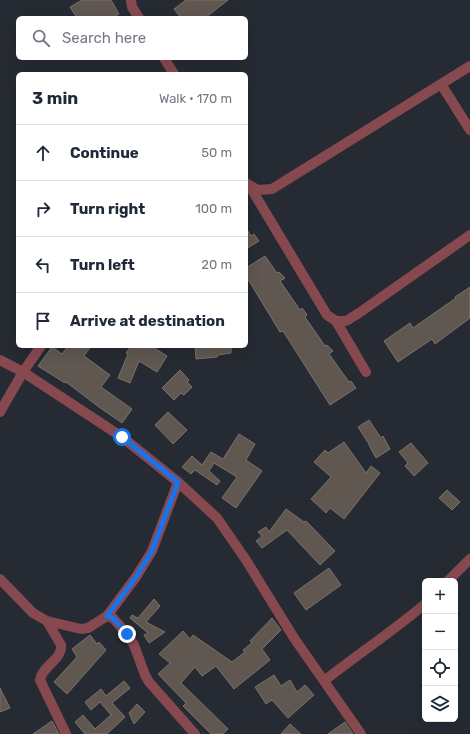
<!DOCTYPE html>
<meta charset="utf-8">
<style>
:root{--surface:#fff;--page:#f2f2f3;--text:#1f2937;--muted:#747a83;--line:#e0e1e3}
body{margin:0;font-family:Rubik,sans-serif;background:var(--page);color:var(--text)}
.controls{position:absolute;right:12px;bottom:12px;display:grid;overflow:hidden;border-radius:6px;box-shadow:0 4px 16px #0002}
.controls button{width:36px;height:36px;display:grid;place-items:center;padding:0;border:0;border-bottom:1px solid var(--line);background:var(--surface);color:var(--text);font:20px sans-serif}
.stop{position:absolute;width:12px;height:12px;margin:-9px;border:3px solid #1a73e8;border-radius:50%;background:#fff}
.stop.end{background:#1a73e8;border-color:#fff;box-shadow:0 1px 4px #0008}
.list{margin:0;padding:0;list-style:none}
h2{display:flex;justify-content:space-between;align-items:center;height:52px;margin:0;padding:0 16px;font-size:17px}
h2 small{font-size:13px;font-weight:400;color:var(--muted)}
.list li{display:grid;grid-template-columns:26px 1fr auto;gap:12px;align-items:center;box-sizing:border-box;height:56px;padding:0 16px;border-top:1px solid var(--line)}
.list b{display:block;font-size:15px;white-space:nowrap}
.list em{font-size:13px;font-style:normal;color:var(--muted)}
.icon{flex:none;width:22px;height:22px;fill:none;stroke:currentColor;stroke-width:2;stroke-linecap:round;stroke-linejoin:round}
.map{position:relative;flex:none;width:470px;height:734px;overflow:hidden}
.search{position:absolute;background:var(--surface);box-shadow:0 4px 16px #0002;left:16px;top:16px;width:232px;height:44px;display:flex;align-items:center;gap:10px;box-sizing:border-box;padding:0 14px;border-radius:6px;color:var(--muted);font-size:15px}
.panel{position:absolute;background:var(--surface);box-shadow:0 4px 16px #0002;left:16px;top:72px;width:232px;height:276px;border-radius:6px}
.map>svg:first-child{display:block}
.building{fill:#605751;stroke:#7b726b}
.lines{fill:none;stroke-linecap:round;stroke-linejoin:round}
.street{stroke:#874950;stroke-width:10}
.route{stroke:#1a73e8;stroke-width:5}
</style>
<div class="map">
<svg width="470" height="734" viewBox="0 0 470 734">
<rect width="100%" height="100%" fill="#262a32"/>
<!-- building -->
<path class="building" d="M82,0H111L119,14L111,18H77L70,7Z
M186,0H228L205,18H181L174,9Z
M246,228L251,236L254,234L259,241L246,249Z
M265,256L277,273L279,272L285,278L280,281L300,310L302,308L307,315L305,317L325,346L327,345L333,351L329,354L349,382L351,381L356,388L330,405L283,331L280,332L246,276V268Z
M470,287V318L435,344L432,339L398,362L384,341L410,323L413,328L456,298L455,297Z
M68,346H91L84,356L110,375L101,387L132,409L122,423L99,407L66,382L65,383L38,366L52,347L62,354Z
M131,346H151L167,356L157,372L139,361L130,383L118,378L128,354L126,353Z
M195,346H231V353L218,355L217,357L196,359Z
M180,370L189,380L187,382L192,387L184,395L181,393L174,400L162,388Z
M168,412L187,430L173,444L155,425Z
M369,420L381,438L383,436L390,449L376,458L369,445V444L358,427Z
M239,434L255,444L246,460L262,471L236,508L222,498L237,477L214,463L209,471L220,481L217,485L195,470L191,474L182,467L192,456L202,465L211,452L223,459Z
M344,442L366,473L371,466L380,473L344,519L330,508L326,513L311,499L331,477L314,462L325,450L328,453Z
M411,443L428,463L414,476L405,466L408,463L399,452Z
M447,490L460,502L452,510L439,498Z
M286,509L304,522L306,521L335,551L320,565L287,530L262,548L256,541L262,536L258,532L266,527L269,532Z
M329,568L341,585L306,610L294,593Z
M154,599L160,606L146,622L165,632L149,643L144,635L148,633L130,618L132,615L138,618Z
M272,618L281,630L262,649L270,660L234,689L216,666L202,676L195,667L181,683L228,729L223,734H211L183,706L186,703L158,674L170,663L159,654L183,631L190,639L193,635L232,662L245,652L243,650L252,643L250,641Z
M90,635L97,644L99,642L106,650L67,694L54,682L77,657L72,649Z
M274,675L281,686L290,680L297,692L305,685L314,695L288,718L272,700L266,704L255,687Z
M124,681L130,688L112,703L125,717L107,734H85L75,722L83,715L95,729L111,715L100,702L91,710L85,702L101,689L106,696Z
M0,688L10,708L0,712Z
M137,704L145,712L134,724L129,713Z
M52,721L59,734H33Z
M345,722L353,734H328Z
M290,724L301,734H281Z"/>
<g class="lines">
<!-- street -->
<path class="street" d="M131,0L132,7L139,18
M164,58L174,74
M441,84L470,130
M246,183L258,190L272,189L470,66
M249,185L327,315L336,321L366,372
M336,321H346L359,313L470,235
M0,360L23,372L122,437L178,482L217,518L246,560L294,638L361,734
M0,412L23,372L41,346
M0,579L33,613L47,621L81,629L88,628L107,616L136,577L152,551L178,482
M448,581L470,559
M107,616L113,618L127,634L134,645L145,675L149,682L195,734
M47,621L61,645C63,659 42,666 40,680L66,734
M324,681C357,655 393,631 425,604"/>
</g>
<g class="lines">
<!-- route -->
<path class="route" d="M122,437L178,482L152,551L136,577L107,616L113,618L127,634"/>
</g>
</svg>
<div class="controls">
<button>+</button>
<button>−</button>
<button><svg class="icon" aria-label="locate" viewBox="0 0 24 24"><circle cx="12" cy="12" r="6"/><path d="M12 2v4M12 18v4M2 12h4M18 12h4"/></svg></button>
<button><svg class="icon" aria-label="layers" viewBox="0 0 24 24"><path d="M12 4l9 5-9 5-9-5zM3 14l9 5 9-5"/></svg></button>
</div>
<div class="stop" style="left:122px;top:437px"></div>
<div class="stop end" style="left:127px;top:634px"></div>
<div class="search"><svg class="icon" aria-label="search" viewBox="0 0 24 24"><circle cx="10" cy="10" r="6"/><path d="M15 15l6 6"/></svg>Search here</div>
<section class="panel">
<h2>3 min<small>Walk · 170 m</small></h2>
<ul class="list">
<li><svg class="icon" aria-label="ahead" viewBox="0 0 24 24"><path d="M12 20V5M6 11l6-6 6 6"/></svg><div><b>Continue</b></div><em>50 m</em></li>
<li><svg class="icon" aria-label="right" viewBox="0 0 24 24"><path d="M7 20v-9h11M14 6l5 5-5 5"/></svg><div><b>Turn right</b></div><em>100 m</em></li>
<li><svg class="icon" aria-label="left" viewBox="0 0 24 24"><path d="M17 20v-9H6M10 6l-5 5 5 5"/></svg><div><b>Turn left</b></div><em>20 m</em></li>
<li><svg class="icon" aria-label="arrive" viewBox="0 0 24 24"><path d="M6 21V4h12l-3 4 3 4H6"/></svg><div><b>Arrive at destination</b></div></li>
</ul>
</section>
</div>
